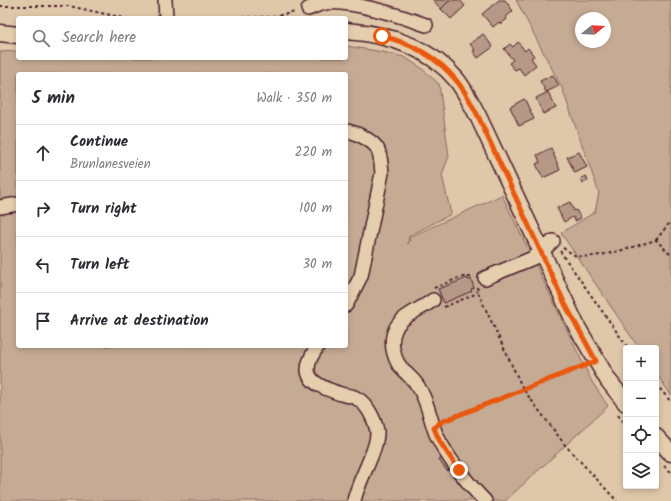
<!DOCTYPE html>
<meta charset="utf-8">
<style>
:root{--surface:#fff;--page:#f2f2f3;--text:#2b2b33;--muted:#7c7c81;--line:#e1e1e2}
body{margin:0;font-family:Kalam,sans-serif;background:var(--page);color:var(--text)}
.controls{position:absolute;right:12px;bottom:12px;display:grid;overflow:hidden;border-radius:4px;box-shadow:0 2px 6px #0003}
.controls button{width:36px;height:36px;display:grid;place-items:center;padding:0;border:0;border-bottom:1px solid var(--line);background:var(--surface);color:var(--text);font:20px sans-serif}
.compass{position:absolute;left:575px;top:12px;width:36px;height:36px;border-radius:50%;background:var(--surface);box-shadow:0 2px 6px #0003;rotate:72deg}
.stop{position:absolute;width:12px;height:12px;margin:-9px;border:3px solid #ea580c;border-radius:50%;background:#fff}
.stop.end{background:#ea580c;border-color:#fff;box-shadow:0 1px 4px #0008}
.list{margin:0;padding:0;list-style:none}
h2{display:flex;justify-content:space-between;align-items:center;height:52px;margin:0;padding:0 16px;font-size:17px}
h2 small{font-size:13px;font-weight:400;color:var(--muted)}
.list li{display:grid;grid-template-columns:26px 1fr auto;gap:12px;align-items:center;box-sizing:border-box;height:56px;padding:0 16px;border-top:1px solid var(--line)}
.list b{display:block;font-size:15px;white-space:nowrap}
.list p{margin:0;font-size:13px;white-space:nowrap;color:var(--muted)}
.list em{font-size:13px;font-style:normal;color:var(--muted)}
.icon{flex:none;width:22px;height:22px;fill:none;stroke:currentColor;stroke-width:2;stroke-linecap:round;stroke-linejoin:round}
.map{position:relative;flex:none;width:671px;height:501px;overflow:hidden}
.search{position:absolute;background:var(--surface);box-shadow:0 2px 6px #0003;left:16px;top:16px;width:332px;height:44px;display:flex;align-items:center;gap:10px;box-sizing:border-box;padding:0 14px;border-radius:4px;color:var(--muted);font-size:15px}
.panel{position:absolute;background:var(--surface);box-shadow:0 2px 6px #0003;left:16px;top:72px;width:332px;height:276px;border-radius:4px}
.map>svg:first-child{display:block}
.green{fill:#c6ab94;stroke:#886560;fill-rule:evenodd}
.building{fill:#b59886;stroke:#4a1f2b}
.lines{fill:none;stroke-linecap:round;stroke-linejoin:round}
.minor-casing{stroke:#4a1f2b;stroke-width:16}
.major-casing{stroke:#4a1f2b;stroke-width:19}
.path{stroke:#4a1f2b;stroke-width:2;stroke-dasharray:3 3;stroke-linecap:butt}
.minor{stroke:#e5ceae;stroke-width:13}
.major{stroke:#e5ceae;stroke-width:16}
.route{stroke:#ea580c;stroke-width:5}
</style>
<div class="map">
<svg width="671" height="501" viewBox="0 0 671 501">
<rect width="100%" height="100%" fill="#dfc7a9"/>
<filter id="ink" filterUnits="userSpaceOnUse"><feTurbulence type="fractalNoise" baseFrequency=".025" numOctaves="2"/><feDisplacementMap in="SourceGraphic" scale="8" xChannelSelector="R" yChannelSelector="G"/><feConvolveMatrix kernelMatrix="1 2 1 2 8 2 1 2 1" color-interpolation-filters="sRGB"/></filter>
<g filter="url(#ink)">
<!-- green -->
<path class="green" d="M516,0H671V395L656,373V348H639L561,233L595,212L599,193L562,88ZM581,18H605V42H581Z
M346,46L383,52L404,57L420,67L439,84L449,156L442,175L451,214L409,236L408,244L410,237L502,195L578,353L592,382L608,406L505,501H0V52L18,51V58H346ZM18,74H346V346H18Z"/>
<!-- building -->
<path class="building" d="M433,0H450L441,9Z
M450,0H460L465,6L451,19L441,9Z
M499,0H505L513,11L506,17L507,19L501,24L499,22L493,27L482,14Z
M483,34L493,47L478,58L473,51L475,50L470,44Z
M518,42L525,51L528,48L534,56L531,58L536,65L524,75L519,68L515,70L509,63L513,60L504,49L510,44L513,47Z
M553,75L559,86L546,92L540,81Z
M548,92L556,108L543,114L536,98Z
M524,99L525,100L534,119L519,126L510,107Z
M551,148L560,170L543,178L536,164L540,162L537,155Z
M579,152L587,167L575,173L567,157Z
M586,176L588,181L583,183L581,178Z
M570,202L574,211L576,210L581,218L575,221L573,217L564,222L557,208Z
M467,278L468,280L471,279L474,288L471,289L472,291L444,303L438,289Z
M445,456L453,467L447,471L439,460Z"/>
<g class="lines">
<defs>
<path id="minor" d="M165,0L166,18
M308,9C313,7 319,4 325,3C351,0 401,16 426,25
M346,131C354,131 373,141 377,148C381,155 381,164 382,173L361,276L346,305
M0,207L18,204
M485,278L533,258L541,252L553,241
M433,300C422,309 400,316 395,330C389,343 394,362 405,372C410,377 416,382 419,388C428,402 430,419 436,434C446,456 468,484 485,501
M318,346C296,376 313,385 341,394C346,396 352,395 356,398C367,403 375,420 377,431C378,450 358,480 354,501"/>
<path id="major" d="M346,31C387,34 428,46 456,79C465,90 471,103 478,116L577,327L608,380L626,403
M0,33L18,35
M656,437L671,453"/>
</defs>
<!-- minor casing -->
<use href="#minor" class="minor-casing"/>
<!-- major casing -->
<use href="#major" class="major-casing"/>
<!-- path -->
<path class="path" d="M0,6H69L124,18
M142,18H155
M177,18L271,17L296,12
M656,240L671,221
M563,248C567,250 571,253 574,255C594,261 635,246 656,240L671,255
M560,251L628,348
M477,287L479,295L523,389L565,445L617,501
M434,288L461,277H473
M444,307L473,295L477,291
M656,384L671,402
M618,415L626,427
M444,420L584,366
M664,466L671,472"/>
<!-- minor -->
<use href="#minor" class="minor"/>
<!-- major -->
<use href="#major" class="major"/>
</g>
</g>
<g class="lines" filter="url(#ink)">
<!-- route -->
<path class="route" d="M382,36C410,43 436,56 455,79C465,90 471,103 478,116L565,304L596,361L441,422L434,428L440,442L459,470"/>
</g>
</svg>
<div class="controls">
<button>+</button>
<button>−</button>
<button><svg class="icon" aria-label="locate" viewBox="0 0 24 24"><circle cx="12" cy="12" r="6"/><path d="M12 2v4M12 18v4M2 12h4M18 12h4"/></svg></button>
<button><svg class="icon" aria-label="layers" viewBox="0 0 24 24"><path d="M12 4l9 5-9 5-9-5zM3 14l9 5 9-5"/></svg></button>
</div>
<svg class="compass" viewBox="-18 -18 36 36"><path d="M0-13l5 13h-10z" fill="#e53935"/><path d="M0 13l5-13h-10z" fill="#7c7c81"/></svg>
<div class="stop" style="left:382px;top:36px"></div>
<div class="stop end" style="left:459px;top:470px"></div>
<div class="search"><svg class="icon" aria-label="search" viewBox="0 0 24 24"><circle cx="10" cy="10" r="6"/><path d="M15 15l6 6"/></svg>Search here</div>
<section class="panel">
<h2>5 min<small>Walk · 350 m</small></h2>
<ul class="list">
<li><svg class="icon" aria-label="ahead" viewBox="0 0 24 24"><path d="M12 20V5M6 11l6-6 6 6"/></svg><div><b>Continue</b><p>Brunlanesveien</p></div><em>220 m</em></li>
<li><svg class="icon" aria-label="right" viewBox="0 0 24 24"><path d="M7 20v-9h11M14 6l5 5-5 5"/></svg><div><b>Turn right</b></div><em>100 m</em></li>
<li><svg class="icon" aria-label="left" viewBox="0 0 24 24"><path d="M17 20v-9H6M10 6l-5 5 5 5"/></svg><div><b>Turn left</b></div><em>30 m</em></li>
<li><svg class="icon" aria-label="arrive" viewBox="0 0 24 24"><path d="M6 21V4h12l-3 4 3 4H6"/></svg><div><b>Arrive at destination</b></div></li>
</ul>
</section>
</div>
